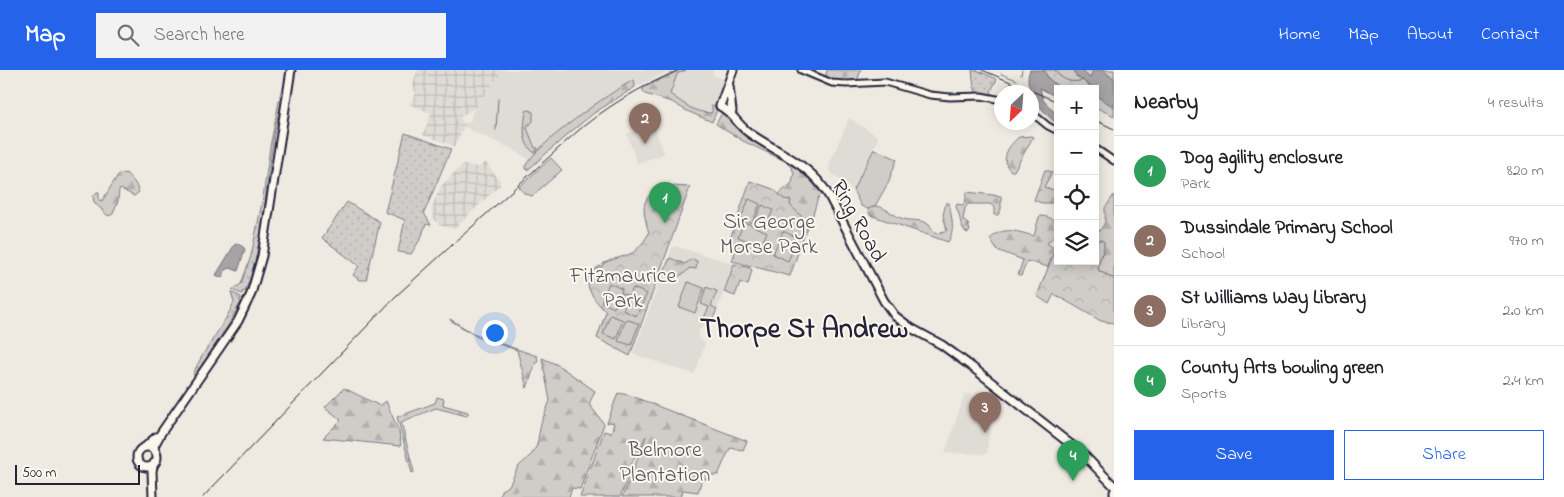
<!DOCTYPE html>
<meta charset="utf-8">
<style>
:root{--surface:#fff;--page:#f2f2f2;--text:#202124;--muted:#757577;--line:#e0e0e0;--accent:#2563eb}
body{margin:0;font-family:"Indie Flower",sans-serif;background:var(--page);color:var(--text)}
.controls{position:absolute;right:15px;top:15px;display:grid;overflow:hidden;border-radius:0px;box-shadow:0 2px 12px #0003}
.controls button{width:45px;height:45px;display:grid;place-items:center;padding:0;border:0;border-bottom:1px solid var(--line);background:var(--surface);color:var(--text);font:25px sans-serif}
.compass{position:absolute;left:994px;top:15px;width:45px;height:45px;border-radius:50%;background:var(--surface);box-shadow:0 2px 12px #0003;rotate:205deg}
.scale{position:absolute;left:15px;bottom:12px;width:125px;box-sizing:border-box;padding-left:5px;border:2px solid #22223b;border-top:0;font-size:14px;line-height:18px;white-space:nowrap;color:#22223b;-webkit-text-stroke:4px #fbf7ec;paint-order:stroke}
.you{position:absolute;left:494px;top:262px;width:18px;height:18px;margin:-12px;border:4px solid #fff;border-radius:50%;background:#1a73e8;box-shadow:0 0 0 8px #1a73e833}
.badge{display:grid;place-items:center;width:32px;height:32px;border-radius:50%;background:var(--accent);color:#fff;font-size:16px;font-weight:700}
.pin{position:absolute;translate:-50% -41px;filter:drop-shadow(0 1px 2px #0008)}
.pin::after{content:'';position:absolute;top:26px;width:18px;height:15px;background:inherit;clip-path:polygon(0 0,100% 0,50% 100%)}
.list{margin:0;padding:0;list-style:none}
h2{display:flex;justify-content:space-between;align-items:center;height:65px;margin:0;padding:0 20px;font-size:21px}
h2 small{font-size:16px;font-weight:400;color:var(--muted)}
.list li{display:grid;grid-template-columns:32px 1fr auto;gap:15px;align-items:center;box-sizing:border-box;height:70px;padding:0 20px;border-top:1px solid var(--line)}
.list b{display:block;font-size:19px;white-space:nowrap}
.list p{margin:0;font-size:16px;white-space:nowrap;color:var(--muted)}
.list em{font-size:16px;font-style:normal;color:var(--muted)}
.actions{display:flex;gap:10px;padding:15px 20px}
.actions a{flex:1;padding:11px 0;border:1px solid var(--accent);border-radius:0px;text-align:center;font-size:18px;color:var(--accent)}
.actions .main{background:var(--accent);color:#fff}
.icon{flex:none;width:28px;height:28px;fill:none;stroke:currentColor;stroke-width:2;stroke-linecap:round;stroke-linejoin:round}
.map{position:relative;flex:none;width:1114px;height:427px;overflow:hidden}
header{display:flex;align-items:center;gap:30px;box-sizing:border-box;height:70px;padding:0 25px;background:var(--accent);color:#fff}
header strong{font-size:24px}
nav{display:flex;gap:28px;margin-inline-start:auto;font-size:18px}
.search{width:350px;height:45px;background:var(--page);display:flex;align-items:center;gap:12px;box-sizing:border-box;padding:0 18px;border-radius:0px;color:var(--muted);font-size:19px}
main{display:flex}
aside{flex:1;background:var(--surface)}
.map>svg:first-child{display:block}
.built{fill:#dfdbd5}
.industrial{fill:url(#industrial-grid)}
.grass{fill:url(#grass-dots);stroke:#797882}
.forest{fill:url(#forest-firs);stroke:#797882}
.cemetery{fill:url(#cemetery-stones);stroke:#797882}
.park{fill:url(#park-crowns);stroke:#797882}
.garden{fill:#d0cdc9;stroke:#797882}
.water{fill:#a6a3a7;stroke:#716f7c}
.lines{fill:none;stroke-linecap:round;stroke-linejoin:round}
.stream{stroke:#716f7c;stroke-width:1}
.major-casing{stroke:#22223b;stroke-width:9}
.highway-casing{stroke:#22223b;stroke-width:11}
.major{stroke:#fbf7ec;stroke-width:5}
.highway{stroke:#fbf7ec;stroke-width:7}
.rail{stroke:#22223b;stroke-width:1}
.labels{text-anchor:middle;stroke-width:4;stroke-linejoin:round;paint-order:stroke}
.park-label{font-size:22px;fill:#565566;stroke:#fbf7ec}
.street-label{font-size:22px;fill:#22223b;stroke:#fbf7ec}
.district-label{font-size:28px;font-weight:bold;fill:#22223b;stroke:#fbf7ec}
</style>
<header>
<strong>Map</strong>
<div class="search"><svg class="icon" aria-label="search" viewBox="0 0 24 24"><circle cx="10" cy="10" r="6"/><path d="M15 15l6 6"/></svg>Search here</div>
<nav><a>Home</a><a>Map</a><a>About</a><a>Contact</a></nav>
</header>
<main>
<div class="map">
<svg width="1114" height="427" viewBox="0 0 1114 427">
<defs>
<pattern id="industrial-grid" width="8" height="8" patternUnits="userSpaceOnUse" patternTransform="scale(1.25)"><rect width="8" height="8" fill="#dfdbd5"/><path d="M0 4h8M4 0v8" fill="none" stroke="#bfbcb8"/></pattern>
<pattern id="grass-dots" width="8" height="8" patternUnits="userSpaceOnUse" patternTransform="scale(1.25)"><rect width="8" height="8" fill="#d0cdc9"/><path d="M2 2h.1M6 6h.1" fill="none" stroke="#b2b0ae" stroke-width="1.8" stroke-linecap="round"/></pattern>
<pattern id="forest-firs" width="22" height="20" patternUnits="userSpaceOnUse" patternTransform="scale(1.25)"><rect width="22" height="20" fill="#d0cdc9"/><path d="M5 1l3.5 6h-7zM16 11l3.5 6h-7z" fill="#b2b0ae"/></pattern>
<pattern id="cemetery-stones" width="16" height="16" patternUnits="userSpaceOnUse" patternTransform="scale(1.25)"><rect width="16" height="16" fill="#d0cdc9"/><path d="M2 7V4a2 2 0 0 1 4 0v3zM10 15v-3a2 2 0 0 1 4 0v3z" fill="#b2b0ae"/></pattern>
<pattern id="park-crowns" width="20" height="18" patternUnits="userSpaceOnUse" patternTransform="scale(1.25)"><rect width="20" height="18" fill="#d0cdc9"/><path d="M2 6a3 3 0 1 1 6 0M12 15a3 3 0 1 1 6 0" fill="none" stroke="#b2b0ae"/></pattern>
</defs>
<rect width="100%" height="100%" fill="#eeeae2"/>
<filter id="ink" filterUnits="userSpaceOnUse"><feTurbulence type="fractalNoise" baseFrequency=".02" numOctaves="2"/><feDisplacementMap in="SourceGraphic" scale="10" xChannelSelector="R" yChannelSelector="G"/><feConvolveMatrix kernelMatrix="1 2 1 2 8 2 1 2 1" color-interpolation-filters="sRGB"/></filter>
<g filter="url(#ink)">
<!-- built -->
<path class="built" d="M503,0H672L635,17L594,43L527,100L525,97L529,89L510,78L464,57L463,52L468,53L471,50L472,43L475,38Z
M713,0V5L727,11L719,30L715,35L712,36L713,41L711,43H703L688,38L670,24L677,3L686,0Z
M849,48L879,67L853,120L829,101L830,93Z
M653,54L664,83L659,86L637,93L627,64Z
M675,176L734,194L712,253H706L699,260V267L705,274L695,303L693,304L633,284L672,178Z
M978,320L1001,336L993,353L990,355L991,359L988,369L987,384L945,383L965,323L968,325L970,323L973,326Z"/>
<!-- industrial -->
<path class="industrial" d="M417,0H503L475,38L462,45L461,48L464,56L455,76L423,65L431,43L409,34L416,24L413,15Z
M485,92L500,110V115L454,159L439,155L434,150L431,140L440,117L462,95L480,97Z"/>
<!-- grass -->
<path class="grass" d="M972,0H976L997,9L991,21L993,26L975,23L976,19L974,18Z
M281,21L283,22C280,41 274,59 272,78C265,125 263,177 245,222L243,221L242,224L232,220L241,214L251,186L263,128L270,77Z
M405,63L451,79L424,143L431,155L426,154L421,168L411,184L398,182L405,150L385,142Z
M347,132L380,152L366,210H359L353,205L359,196L322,168Z
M231,222L241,227V229L239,230L241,232L227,257L195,305L193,304C204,278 223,258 234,232Z"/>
<!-- forest -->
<path class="forest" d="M680,0H686L677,4L670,24C685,34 693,43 712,43V35L717,37V40L712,52L685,40L672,32L645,24L643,21V18Z
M634,10L635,17L594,43L568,64L530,98L527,100L525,97C534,76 611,21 634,10Z
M529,40L533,42V51L527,58L535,78H538L536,82H533C521,71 524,56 526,41Z
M723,41L735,52L798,94L824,121L818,128L810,154L807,157L804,149L779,124L792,113L794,103L792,98L785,91L743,71L716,54Z
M1031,66L1033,67L1014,101H1011C999,90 1008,76 1019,67Z
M1045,100L1052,102L1044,117L1058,121V128L1055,133H1042L1034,130Z
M126,103L135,113L139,122L134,126L121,119L119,120L118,131L113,144L108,146L94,132L93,126L97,122H99V130L102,131L118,105Z
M967,122L1001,126V139L998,145H994V137L990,134H968L965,138L963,150L968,154L970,161L967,163C959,157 961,145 956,137L957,134L962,135L965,133Z
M1114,125V209L1099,201C1096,190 1105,183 1104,172L1101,170L1095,171V160L1099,161C1107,153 1105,148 1105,138Z
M946,133H949C951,146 956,161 948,172L870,145L868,139C871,137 872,136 876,136C885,137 893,145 901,148C909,152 922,148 929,155C932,158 932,161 936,164L947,160L943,145Z
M1041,146C1052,147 1058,151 1058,163L1047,173L1055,179L1058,177V185L1055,180L1048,197L1027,191L1021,206L1018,205L1023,190L997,180L990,169C1004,155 1018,162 1034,166L1039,147Z
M670,188L685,194L692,189L697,191L696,199L689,198C683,208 673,207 663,204Z
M450,249L476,265L537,286L538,292H536L527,318L517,280L479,268L450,250Z
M542,288L558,295L595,321L589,334L604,354L580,419L572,418L569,427H500L501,420L509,416L518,397L532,384L537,375L541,353L550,331Z
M344,318L380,336L386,331L399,362L401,376L323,368L341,350L325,337Z
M618,323L629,325L747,371L743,380L730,378L718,405H709L707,409H702L698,422L683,420L681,427H622L628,413H630L629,412L646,366L639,383L636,384L631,395L633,397L620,427H580L604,361L611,363L614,353L610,352L607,353Z
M437,327L444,329L443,335L468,342V344L467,346L436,338L401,352L414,402L412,403L397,347L435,333Z"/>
<!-- cemetery -->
<path class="cemetery" d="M827,0H861L857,11L831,10L825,8Z"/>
<!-- park -->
<path class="park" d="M1044,0H1114V46L1095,37V19C1073,19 1054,25 1044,0Z
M750,111L773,119L784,129L791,130L790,135L804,149L807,157L790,206L732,191L737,176L729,172Z
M673,116L690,117L630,286L597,268L606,242C593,228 576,210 600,196L602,197L604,193C629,182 633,190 649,163C640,133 641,123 673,116Z
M1101,170L1104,172C1105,183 1096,190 1099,201L1114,209V253L1101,251L1054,224L1049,234L1037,226L1055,180L1058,185V191H1095V171Z
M734,194L750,198L752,200L748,215L740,212L735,226L724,222Z"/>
<!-- garden -->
<path class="garden" d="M874,79L897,89L888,113L875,136L868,139L861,136L853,120Z
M551,88L562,100L532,126L524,123L519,117Z
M749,129L760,134L752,153L741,148Z
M762,135L773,140L765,158L754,153Z
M744,152L767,162L761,176L738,167Z
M783,161L798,168L788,191L773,184Z
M688,212L704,218L695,243L679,237Z
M609,213L622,219L621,223L629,226L633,218L647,224L636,246L623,240L626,233L618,229L614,238L601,232Z
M706,217L717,221L711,236L717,239L712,251L704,248L709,237L701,234Z
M610,245L623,250L616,269L603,264Z
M626,249L639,254L631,275L618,271Z"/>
<!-- water -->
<path class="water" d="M1030,0H1044L1048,8L1061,19H1058V28L1040,18L1043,30L1058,46V54C1046,47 1027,22 1028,8C1028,5 1029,3 1030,0Z
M1074,0H1084V3L1090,8L1093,1L1090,0H1104L1108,5L1114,8V37L1099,28L1096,20L1076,6Z
M235,174H240L245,179L238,201L230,198L225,200L222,208L216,205Z"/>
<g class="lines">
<!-- stream -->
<path class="stream" d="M1055,0C1061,10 1072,14 1083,10
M1001,4L1017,10
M1021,5L1022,0
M1026,19L1029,20
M496,60L498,29"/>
<defs>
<path id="major" d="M801,0L832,13L846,14L885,12L930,25L950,27L981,26L1002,30
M1032,43L1048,56L1058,61
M1095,78L1114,91"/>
<path id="highway" d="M733,0L720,36C732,42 737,54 748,62C777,83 810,93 829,126L884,231L895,246L911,258L942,275L972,297L1083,384L1114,416
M729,16L732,41
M145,377L156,367
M137 387a10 10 0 1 1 20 0a10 10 0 1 1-20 0Z
M155,381L154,376L161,363L238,251L251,224L262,186L291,0
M1114,422V424
M153,427L152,401L154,393"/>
</defs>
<!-- major casing -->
<use href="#major" class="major-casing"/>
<!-- highway casing -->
<use href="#highway" class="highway-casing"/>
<!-- major -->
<use href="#major" class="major"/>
<!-- highway -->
<use href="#highway" class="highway"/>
<!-- rail -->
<path class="rail" d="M982,0L1058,32
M1095,50L1114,59
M203,427L396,226L571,67C603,38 640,17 679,0"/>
</g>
</g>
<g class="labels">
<!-- park labels -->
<g class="park-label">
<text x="769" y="158">Sir George<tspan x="769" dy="25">Morse Park</tspan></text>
<text x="623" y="212">Fitzmaurice<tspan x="623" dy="25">Park</tspan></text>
<text x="665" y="386">Belmore<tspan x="665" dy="25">Plantation</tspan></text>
</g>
<!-- street labels -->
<g class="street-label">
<text transform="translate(860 150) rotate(61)" y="8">Ring Road</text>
</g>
<!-- district labels -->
<g class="district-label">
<text x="804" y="267">Thorpe St Andrew</text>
</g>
</g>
</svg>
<div class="controls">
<button>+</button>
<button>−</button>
<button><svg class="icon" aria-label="locate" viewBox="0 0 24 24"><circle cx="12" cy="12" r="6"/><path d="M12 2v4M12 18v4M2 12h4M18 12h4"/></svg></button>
<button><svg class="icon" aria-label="layers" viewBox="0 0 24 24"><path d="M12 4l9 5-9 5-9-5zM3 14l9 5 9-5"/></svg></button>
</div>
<svg class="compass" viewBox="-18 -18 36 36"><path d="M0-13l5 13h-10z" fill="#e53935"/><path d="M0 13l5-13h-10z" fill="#757577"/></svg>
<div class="scale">500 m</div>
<div class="you"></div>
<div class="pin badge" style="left:665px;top:153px;background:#2e9e5b">1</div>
<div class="pin badge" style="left:645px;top:74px;background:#8d6e63">2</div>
<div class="pin badge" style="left:985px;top:363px;background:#8d6e63">3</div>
<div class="pin badge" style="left:1073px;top:411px;background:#2e9e5b">4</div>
</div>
<aside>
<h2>Nearby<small>4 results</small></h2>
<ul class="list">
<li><span class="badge" style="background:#2e9e5b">1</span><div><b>Dog agility enclosure</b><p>Park</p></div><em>820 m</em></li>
<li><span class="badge" style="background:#8d6e63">2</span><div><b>Dussindale Primary School</b><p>School</p></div><em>970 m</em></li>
<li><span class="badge" style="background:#8d6e63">3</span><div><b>St Williams Way Library</b><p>Library</p></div><em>2.0 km</em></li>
<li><span class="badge" style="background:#2e9e5b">4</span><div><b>County Arts bowling green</b><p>Sports</p></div><em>2.4 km</em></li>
</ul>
<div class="actions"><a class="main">Save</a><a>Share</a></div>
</aside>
</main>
